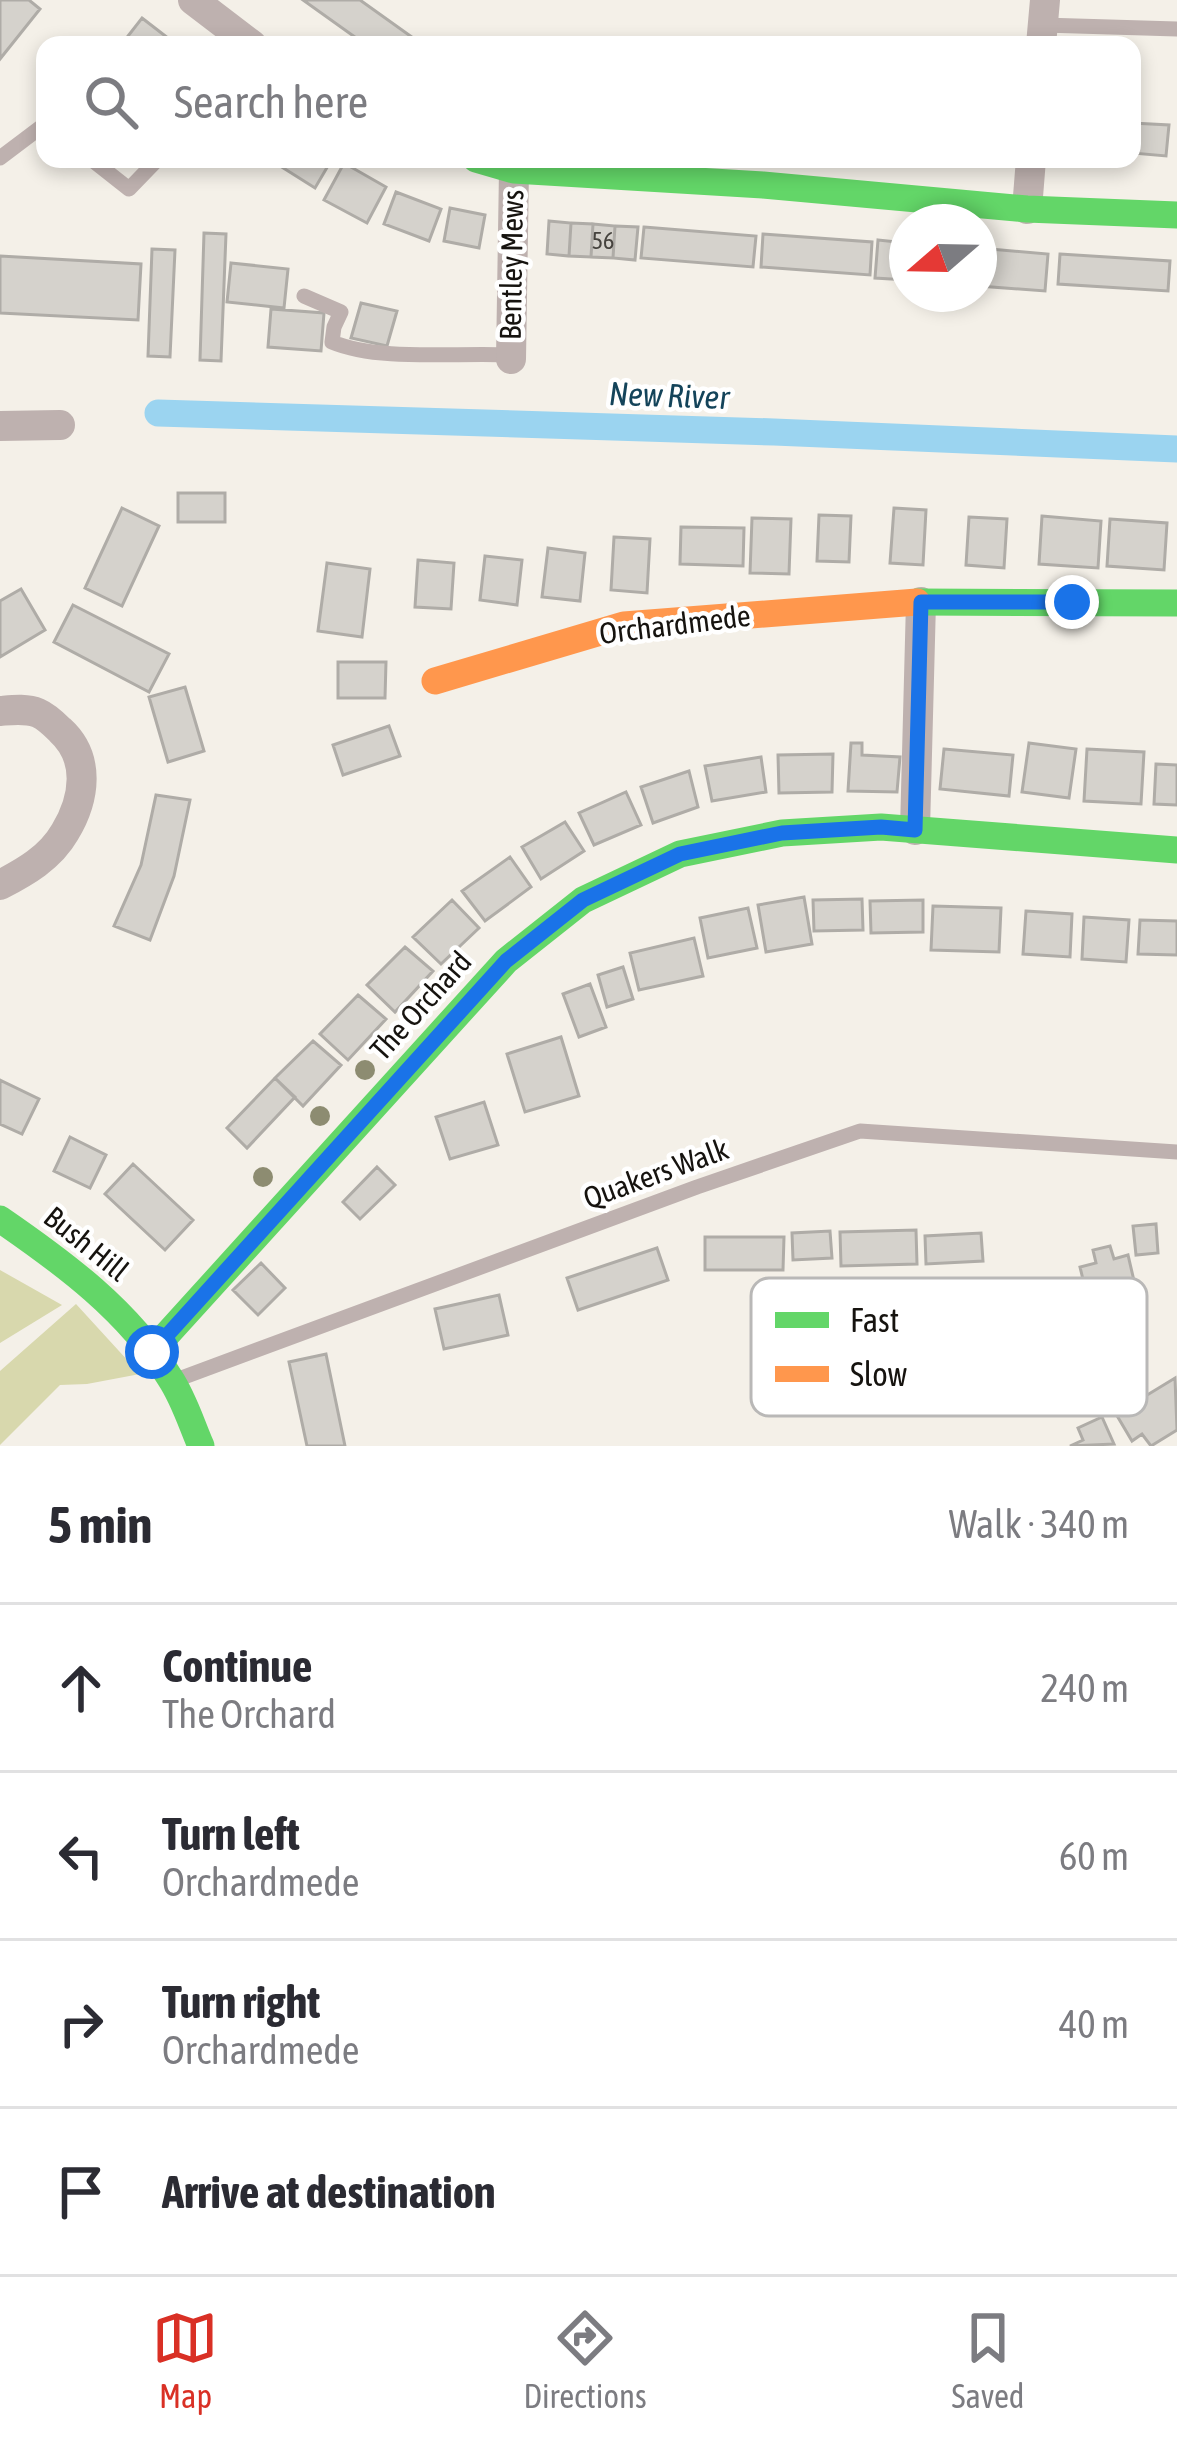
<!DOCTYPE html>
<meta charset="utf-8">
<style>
:root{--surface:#fff;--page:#f7f7f7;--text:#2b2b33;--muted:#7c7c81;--line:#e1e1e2;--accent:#d93025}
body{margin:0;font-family:"Asap Condensed",sans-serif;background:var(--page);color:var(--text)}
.compass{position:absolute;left:889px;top:204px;width:108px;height:108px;border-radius:50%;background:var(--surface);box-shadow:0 6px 18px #0003;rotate:250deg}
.stop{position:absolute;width:36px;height:36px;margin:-27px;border:9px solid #1a73e8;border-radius:50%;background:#fff}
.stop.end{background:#1a73e8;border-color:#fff;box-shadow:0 3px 12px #0008}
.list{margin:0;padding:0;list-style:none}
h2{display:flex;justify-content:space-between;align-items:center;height:156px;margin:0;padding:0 48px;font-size:51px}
h2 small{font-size:39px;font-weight:400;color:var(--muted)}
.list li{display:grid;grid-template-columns:78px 1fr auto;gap:36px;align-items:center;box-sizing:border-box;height:168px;padding:0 48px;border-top:3px solid var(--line)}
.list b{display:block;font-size:45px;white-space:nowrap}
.list p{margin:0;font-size:39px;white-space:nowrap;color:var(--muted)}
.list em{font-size:39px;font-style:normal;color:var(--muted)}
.icon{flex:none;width:66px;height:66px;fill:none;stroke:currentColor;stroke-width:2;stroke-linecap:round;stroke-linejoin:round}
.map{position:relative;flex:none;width:1177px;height:1446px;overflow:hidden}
.search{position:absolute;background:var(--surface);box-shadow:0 6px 18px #0003;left:36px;right:36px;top:36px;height:132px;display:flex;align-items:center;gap:30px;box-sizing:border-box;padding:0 42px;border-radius:24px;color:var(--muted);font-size:45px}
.sheet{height:828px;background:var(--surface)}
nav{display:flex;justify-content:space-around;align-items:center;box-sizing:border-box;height:168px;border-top:3px solid var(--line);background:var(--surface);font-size:33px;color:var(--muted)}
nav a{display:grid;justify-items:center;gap:6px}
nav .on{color:var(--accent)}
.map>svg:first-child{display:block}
.green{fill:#d8d8ad}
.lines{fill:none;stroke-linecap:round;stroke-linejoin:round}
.canal{stroke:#9bd4f0;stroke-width:27}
.building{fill:#d5d2cc;stroke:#afaca7;stroke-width:3}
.lane{stroke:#beb1af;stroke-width:15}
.street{stroke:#beb1af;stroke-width:30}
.fast{stroke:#63d668;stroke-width:27}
.slow{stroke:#ff974d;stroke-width:27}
.tree{fill:#8d8c71}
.route{stroke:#1a73e8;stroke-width:15}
.labels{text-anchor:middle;stroke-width:9;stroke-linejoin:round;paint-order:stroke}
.number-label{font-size:24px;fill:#46433e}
.street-label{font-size:30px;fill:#16130f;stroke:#fff}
.water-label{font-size:33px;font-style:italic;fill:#14445a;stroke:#fff}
.key{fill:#fff;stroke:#b9b8b7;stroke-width:3}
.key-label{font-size:33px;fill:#16130f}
</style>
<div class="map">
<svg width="1177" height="1446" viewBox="0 0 1177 1446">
<rect width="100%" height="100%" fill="#f4f0e8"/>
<!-- green -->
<path class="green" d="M0,1270L62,1305L0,1343Z
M76,1304L140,1374L87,1384L60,1385L0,1445V1371Z"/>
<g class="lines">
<!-- canal -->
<path class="canal" d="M158,413L774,432L1177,449"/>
</g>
<!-- building -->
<path class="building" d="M0,0H29L40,9L0,59Z
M303,0H360L423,45H366Z
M142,18L177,45H121Z
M1132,123L1169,125L1166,156L1132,153Z
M280,159H332L315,188L277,164Z
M344,163L386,187L367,223L324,200Z
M396,192L441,209L429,241L384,224Z
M450,208L485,215L479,248L444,241Z
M549,221L571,223L569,256L547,254Z
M571,223L593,224L591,257L569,256Z
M593,224L615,226L613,258L591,257Z
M615,226L638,227L635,260L613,258Z
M644,227L756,236L753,267L641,258Z
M204,233L226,234L221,361L200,360Z
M763,234L872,242L870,275L761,267Z
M878,240L907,243V280L875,278Z
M979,248L1048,254L1045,291L979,286Z
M152,249L175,250L170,357L148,356Z
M1060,254L1170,261L1168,291L1058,284Z
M0,256L141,264L138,320L0,313Z
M231,263L288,269L284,308L227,302Z
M361,303L397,311L387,346L351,338Z
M271,309L324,313L321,351L268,347Z
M178,493H225V522H178Z
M122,508L159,526L122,606L85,588Z
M894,508L926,510L923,565L890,563Z
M819,515L851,516L849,562L817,561Z
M1042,516L1101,521L1098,568L1039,564Z
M969,517L1007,519L1004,568L966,565Z
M752,518L791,519L789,574L750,573Z
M1110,519L1167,523L1164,570L1107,566Z
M681,527L744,528L743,566L680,564Z
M614,537L650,539L647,593L611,590Z
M548,548L585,553L580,601L542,597Z
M485,556L522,560L517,605L480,600Z
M418,560L454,563L451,609L415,607Z
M327,563L370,569L362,637L318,631Z
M21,589L45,630L0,657V601Z
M73,605L169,654L149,692L54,642Z
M338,662H386L385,698H338Z
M185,687L204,751L168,762L149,697Z
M389,726L400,756L343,775L333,745Z
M851,743H862V755L900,757L897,792L848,791Z
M1029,743L1076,749L1069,798L1022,792Z
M944,749L1013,755L1009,796L940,789Z
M1087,749L1144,752L1141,804L1084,801Z
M833,754L832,792L779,793L778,755Z
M761,757L766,792L712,801L705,766Z
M1156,764L1177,765V805L1154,804Z
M689,771L698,807L653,823L641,787Z
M626,792L641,825L594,845L579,813Z
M156,795L190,800L174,876L150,940L114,926L141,865Z
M565,822L584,851L541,879L522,847Z
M510,857L531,887L485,921L462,891Z
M804,897L812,944L766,952L758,905Z
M862,899L863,930L814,931L813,900Z
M452,900L479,928L441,964L413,937Z
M923,900V932L871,933L870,901Z
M933,906L1001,908L999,952L931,950Z
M748,908L757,948L708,958L700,918Z
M1026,911L1072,914L1070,957L1023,954Z
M1084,917L1129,920L1126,962L1082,959Z
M1140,920L1177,921V955L1138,954Z
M694,938L703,976L639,990L630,953Z
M405,947L433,971L395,1012L367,985Z
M623,967L633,999L607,1007L598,975Z
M590,984L606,1027L579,1037L563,994Z
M358,995L386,1019L348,1060L320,1034Z
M561,1037L579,1096L525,1112L507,1054Z
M313,1041L341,1065L303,1106L275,1078Z
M275,1078L295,1097L247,1148L227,1128Z
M0,1080L39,1099L22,1134L0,1124Z
M484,1102L498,1145L450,1159L436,1117Z
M70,1137L106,1155L90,1188L54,1171Z
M133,1164L193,1220L165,1250L105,1194Z
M377,1167L395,1185L360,1219L343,1202Z
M1156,1224L1158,1253L1136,1255L1133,1226Z
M916,1230L917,1264L841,1266L840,1232Z
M830,1231L832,1258L793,1260L792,1233Z
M981,1233L983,1261L926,1264L925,1236Z
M705,1237H784L783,1270H705Z
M1110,1246L1114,1259L1128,1255L1135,1285L1087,1296L1080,1267L1096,1263L1093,1250Z
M657,1248L668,1280L578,1310L567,1278Z
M261,1263L285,1288L258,1315L233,1290Z
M499,1295L508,1335L444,1349L435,1309Z
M326,1354L345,1446H307L289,1362Z
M1175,1378L1177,1430L1151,1446L1142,1434L1132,1441L1116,1414Z
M1102,1417L1114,1444L1070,1446L1083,1440L1078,1428Z"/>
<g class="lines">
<!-- lane -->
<path class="lane" d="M1043,25L1177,29
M0,158L45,124
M91,159L129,189L158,159
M304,296L341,312L334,327L332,342C380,362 458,352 510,355
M176,1380L697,1187L860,1131L1177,1152"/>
<!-- street -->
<path class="street" d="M193,0L252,45
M1041,45L1045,0
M1027,209L1031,159
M511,359L514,170
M0,426L60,425
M0,711C12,710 26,708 38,713C45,716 54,724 60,730C91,758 85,799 65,832C50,858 25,872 0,885
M915,830L921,602"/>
<!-- fast -->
<path class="fast" d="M476,159L514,170L763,185L1027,209L1177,215
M917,602L1177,603
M0,1219C64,1263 129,1311 170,1378C184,1399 191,1423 201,1446
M152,1351L506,961L583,900L680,854L782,833L881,827L1177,850"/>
<!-- slow -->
<path class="slow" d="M435,681L624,625L917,602"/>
</g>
<!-- trees -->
<g class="tree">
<circle cx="365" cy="1070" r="10"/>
<circle cx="320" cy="1116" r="10"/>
<circle cx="263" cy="1177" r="10"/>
</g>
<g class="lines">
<!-- route -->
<path class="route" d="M152,1352L506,961L583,900L680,854L782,833L881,827L915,830L921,602H1072"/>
</g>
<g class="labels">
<!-- number labels -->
<g class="number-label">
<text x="603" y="249">56</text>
</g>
<!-- street labels -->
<g class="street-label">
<text transform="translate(512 265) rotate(-89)" y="10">Bentley Mews</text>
<text transform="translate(675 625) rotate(-7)" y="10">Orchardmede</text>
<text transform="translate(421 1006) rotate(-48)" y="10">The Orchard</text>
<text transform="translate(656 1174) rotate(-20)" y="10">Quakers Walk</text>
<text transform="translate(86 1244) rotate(39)" y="10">Bush Hill</text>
</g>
<!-- water labels -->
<g class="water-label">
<text transform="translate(669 395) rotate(2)" y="12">New River</text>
</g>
</g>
<!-- legend -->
<rect x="751" y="1278" width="396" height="138" rx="18" class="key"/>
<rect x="775" y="1312" width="54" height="16" fill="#63d668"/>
<rect x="775" y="1366" width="54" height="16" fill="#ff974d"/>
<g class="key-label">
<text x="850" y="1332">Fast</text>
<text x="850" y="1386">Slow</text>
</g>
</svg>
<svg class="compass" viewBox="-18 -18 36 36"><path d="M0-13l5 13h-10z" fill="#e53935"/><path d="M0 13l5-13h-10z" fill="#7c7c81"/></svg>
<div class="stop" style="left:152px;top:1352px"></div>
<div class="stop end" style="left:1072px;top:602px"></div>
<div class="search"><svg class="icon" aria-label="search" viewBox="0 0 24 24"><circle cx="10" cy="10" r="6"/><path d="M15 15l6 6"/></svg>Search here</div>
</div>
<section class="sheet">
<h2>5 min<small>Walk · 340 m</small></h2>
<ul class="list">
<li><svg class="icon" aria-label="ahead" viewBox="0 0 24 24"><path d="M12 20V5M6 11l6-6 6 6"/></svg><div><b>Continue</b><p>The Orchard</p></div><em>240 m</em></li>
<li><svg class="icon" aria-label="left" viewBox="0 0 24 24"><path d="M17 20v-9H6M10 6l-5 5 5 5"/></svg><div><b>Turn left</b><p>Orchardmede</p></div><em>60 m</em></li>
<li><svg class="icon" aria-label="right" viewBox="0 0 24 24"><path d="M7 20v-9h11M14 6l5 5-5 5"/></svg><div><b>Turn right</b><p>Orchardmede</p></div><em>40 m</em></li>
<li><svg class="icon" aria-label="arrive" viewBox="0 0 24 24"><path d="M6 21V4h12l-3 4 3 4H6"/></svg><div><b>Arrive at destination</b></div></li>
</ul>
</section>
<nav>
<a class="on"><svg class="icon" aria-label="map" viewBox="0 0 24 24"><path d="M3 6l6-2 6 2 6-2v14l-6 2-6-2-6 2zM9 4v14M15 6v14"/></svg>Map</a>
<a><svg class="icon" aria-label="directions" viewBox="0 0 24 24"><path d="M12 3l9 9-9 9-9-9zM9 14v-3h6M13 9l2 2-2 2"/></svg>Directions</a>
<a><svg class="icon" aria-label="saved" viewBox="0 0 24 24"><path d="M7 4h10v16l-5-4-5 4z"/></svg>Saved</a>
</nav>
